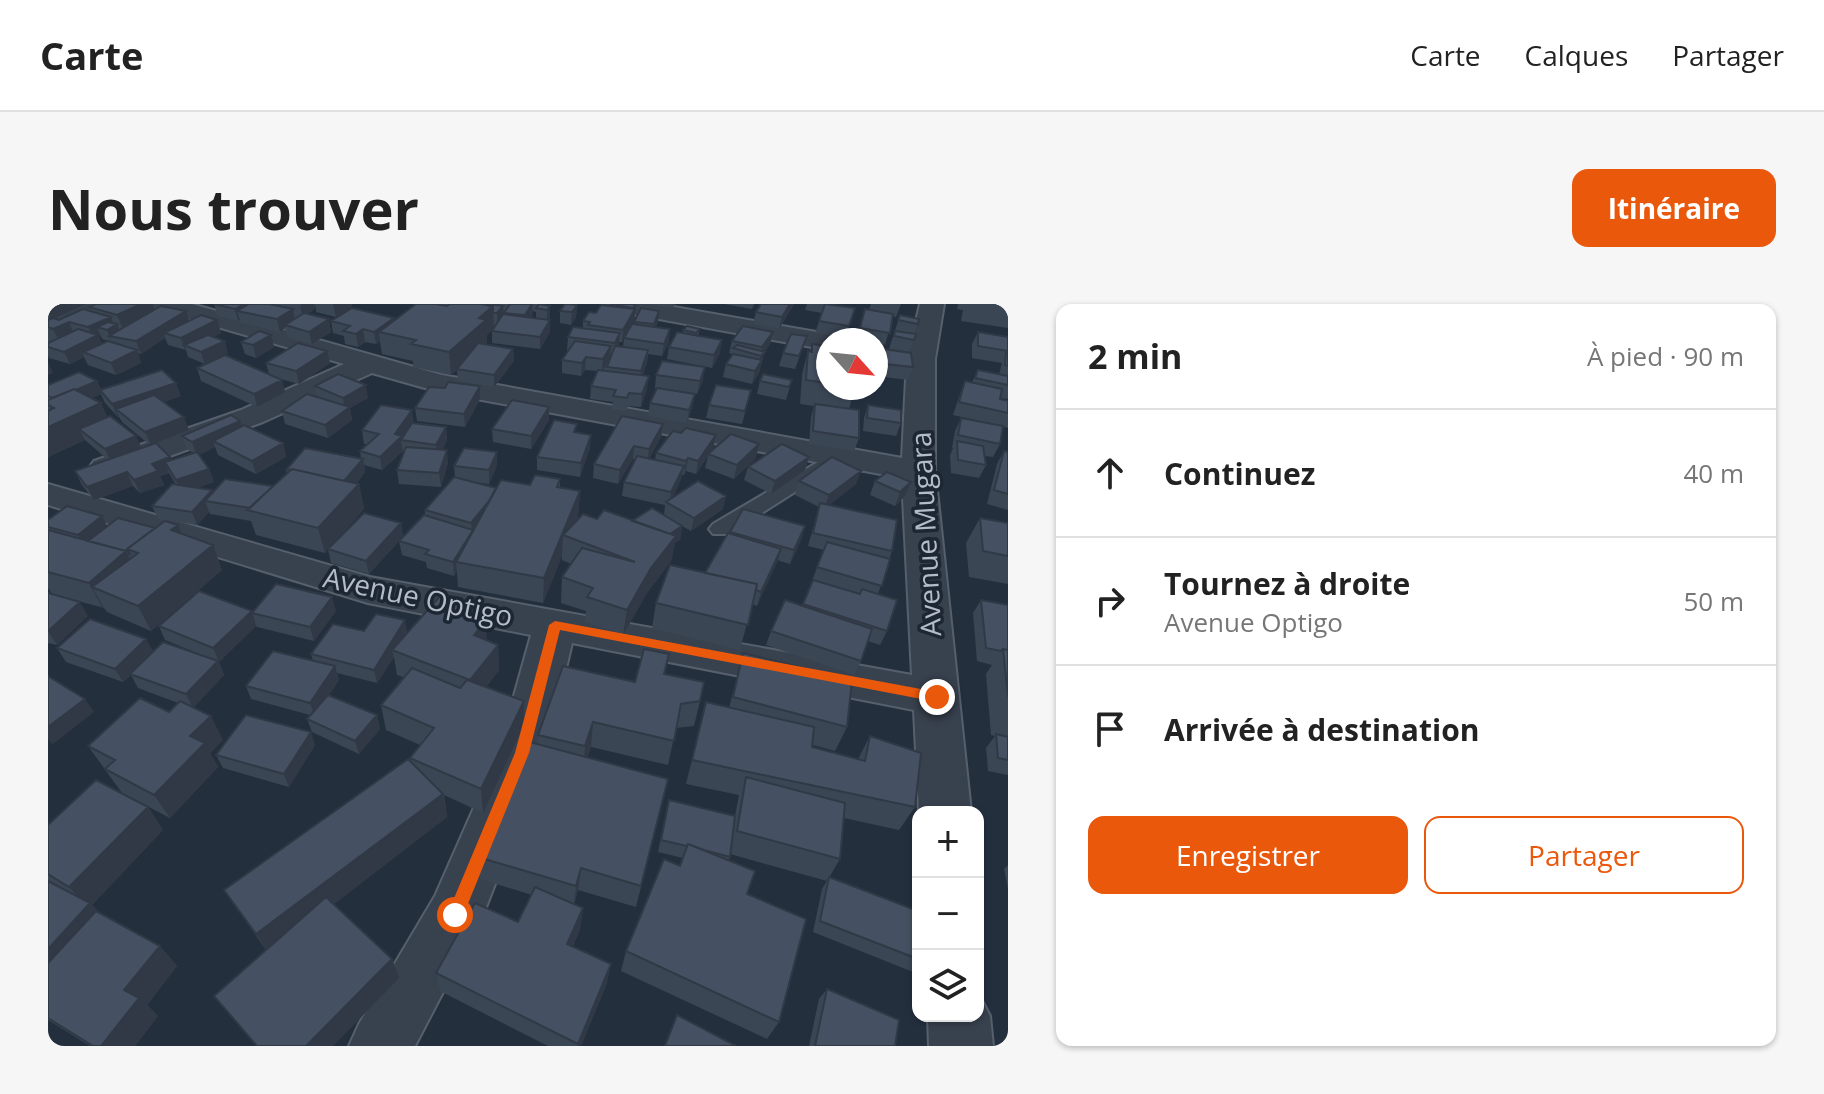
<!DOCTYPE html>
<html lang="fr">
<meta charset="utf-8">
<style>
:root{--surface:#fff;--page:#f6f6f6;--text:#222;--muted:#767676;--line:#e0e0e0;--accent:#ea580c}
body{margin:0;font-family:"Open Sans",sans-serif;background:var(--page);color:var(--text)}
.controls{position:absolute;right:24px;bottom:24px;display:grid;overflow:hidden;border-radius:16px;box-shadow:0 2px 6px #0004}
.controls button{width:72px;height:72px;display:grid;place-items:center;padding:0;border:0;border-bottom:2px solid var(--line);background:var(--surface);color:var(--text);font:40px sans-serif}
.compass{position:absolute;left:768px;top:24px;width:72px;height:72px;border-radius:50%;background:var(--surface);box-shadow:0 2px 6px #0004;rotate:117deg}
.stop{position:absolute;width:24px;height:24px;margin:-18px;border:6px solid #ea580c;border-radius:50%;background:#fff}
.stop.end{background:#ea580c;border-color:#fff;box-shadow:0 2px 8px #0008}
.list{margin:0;padding:0;list-style:none}
h2{display:flex;justify-content:space-between;align-items:center;height:104px;margin:0;padding:0 32px;font-size:34px}
h2 small{font-size:26px;font-weight:400;color:var(--muted)}
.list li{display:grid;grid-template-columns:52px 1fr auto;gap:24px;align-items:center;box-sizing:border-box;height:128px;padding:0 32px;border-top:2px solid var(--line)}
.list b{display:block;font-size:30px;white-space:nowrap}
.list p{margin:0;font-size:26px;white-space:nowrap;color:var(--muted)}
.list em{font-size:26px;font-style:normal;color:var(--muted)}
.actions{display:flex;gap:16px;padding:24px 32px}
.actions a{flex:1;padding:18px 0;border:2px solid var(--accent);border-radius:16px;text-align:center;font-size:28px;color:var(--accent)}
.actions .main{background:var(--accent);color:#fff}
.icon{flex:none;width:44px;height:44px;fill:none;stroke:currentColor;stroke-width:2;stroke-linecap:round;stroke-linejoin:round}
.map{position:relative;flex:none;width:960px;height:742px;overflow:hidden;border-radius:16px}
header{display:flex;align-items:center;gap:48px;box-sizing:border-box;height:112px;padding:0 40px;background:var(--surface);border-bottom:2px solid var(--line)}
header strong{font-size:38px}
nav{display:flex;gap:44px;margin-inline-start:auto;font-size:28px}
.intro{display:flex;align-items:center;justify-content:space-between;box-sizing:border-box;height:192px;padding:0 48px}
h1{margin:0;font-size:56px}
.button{padding:20px 36px;border-radius:16px;background:var(--accent);color:#fff;font-size:28px;font-weight:700}
main{display:flex;gap:48px;padding:0 48px}
aside{flex:1;background:var(--surface);border-radius:16px;box-shadow:0 2px 6px #0004}
.map>svg:first-child{display:block}
.lines{fill:none;stroke-linecap:round;stroke-linejoin:round}
.service-casing{stroke:#565f6c;stroke-width:4}
.minor-casing{stroke:#565f6c;stroke-width:4}
.service{fill:#38414e;fill-rule:evenodd}
.minor{fill:#38414e;fill-rule:evenodd}
.wall{fill:#3b4654;fill-rule:evenodd}
.shaded-wall{fill:#303945}
.building{fill:#455162;stroke:#303945;stroke-width:2}
.route{fill:#ea580c}
.labels{text-anchor:middle;stroke-width:7;stroke-linejoin:round;paint-order:stroke}
.street-label{font-size:28px;fill:#b4bcc9;stroke:#1d2633}
</style>
<header>
<strong>Carte</strong>
<nav><a>Carte</a><a>Calques</a><a>Partager</a></nav>
</header>
<div class="intro"><h1>Nous trouver</h1><a class="button">Itinéraire</a></div>
<main>
<div class="map">
<svg width="960" height="742" viewBox="0 0 960 742">
<rect width="100%" height="100%" fill="#242f3e"/>
<g class="lines">
<defs>
<path id="service" d="M782,151L789,153L792,157L789,161L681,230H665L661,225L665,220Z"/>
<path id="minor" d="M32,0H64L61,5L0,32V14Z
M105,0H144L394,71L854,154L859,55L872,0H896L887,55V167L923,508H871L866,406L524,339L498,449L435,611L367,742H301L311,720L387,592L450,449L483,331L320,299L0,201V180L322,273L864,371L854,174L391,88L324,69L215,118L70,171L58,174L46,171L41,164L46,157L193,106L296,60L108,5Z
M555,0H609L780,30L792,36H780V46L567,7L558,5Z
M930,689L942,712L945,742H881L880,712H930Z"/>
</defs>
<!-- service casing -->
<use href="#service" class="service-casing"/>
<!-- minor casing -->
<use href="#minor" class="minor-casing"/>
<!-- service -->
<use href="#service" class="service"/>
<!-- minor -->
<use href="#minor" class="minor"/>
</g>
<!-- wall -->
<path class="wall" d="M0,0H38L7,15L11,16L43,7L41,3L105,0L107,5L138,7L141,17L169,16L173,29L165,33L180,50L177,51L221,70L218,59L279,47L282,59L251,80L229,74L234,76L237,88L209,103L153,77L149,64L157,60L140,53L138,46L120,41L117,34L93,50L90,49L93,59L68,71L40,61L36,53L22,60L1,54L0,51V16H2L0,15ZM53,32L54,35L64,38L54,40L51,33Z
M162,0H304V3L288,13L268,8V4L259,10L281,15L283,28L264,40L240,34L237,24L232,28L193,19L192,16L190,17L170,12L166,0Z
M368,0H497L496,1L502,2L500,16H502V28L492,45L444,39V26L439,31V38L437,40L465,45L466,57L446,83L410,77L409,66L403,71L365,63V57L334,50L332,38L328,40L317,38L310,43L297,40L296,32L285,29L283,17L347,16ZM485,7L488,8V14H483Z
M558,0H588L586,17L584,20H586V18L611,7L608,24L621,38L614,52L600,50L599,59L594,72L599,85L593,103L580,102L578,107L564,105L565,98L542,95L543,82L550,67L537,66L533,72L514,69V56L521,46H519L520,33L535,25V17L548,9L558,1ZM576,34L575,43L570,42L571,38H574Z
M598,0H627L625,4Z
M676,0H706L704,5Z
M713,0H746L731,25L705,20L708,8Z
M759,0H784L807,4L797,34L767,29L774,9L757,6Z
M823,0H853L848,13L845,12L837,41L828,39V36H808L817,5L821,6Z
M910,0H960V24L913,17L915,6L909,5Z
M529,1L528,13L523,21L512,19V7Z
M852,11L871,15L866,30V36L861,48L841,45Z
M652,25L650,32L672,49L664,64L619,55L621,43L635,29V26Z
M725,28L722,40L716,48L711,69L704,80L675,73L678,60L683,52L684,50L681,49L684,37Z
M930,28L960,33V95L952,94V95L960,97V124L954,122L952,140L945,153L937,152L938,161L931,174L903,169L902,151L905,144H904L907,127L913,114L950,121L905,111L912,90L917,77L924,78L930,66L951,71L954,59L924,54V40Z
M759,32L747,65L731,62L735,49Z
M193,38L226,43L208,54L197,50Z
M764,40L780,42V84H814L810,96L804,95L801,105L811,134L806,147L761,140L763,113L766,102L752,100L754,70L760,47H762Z
M828,44L865,63L860,76L828,72Z
M608,71L655,76L649,90L607,84Z
M744,76L738,96L709,90L712,77Z
M49,77L53,86L133,92L115,98L141,126L109,139L123,156L145,149L139,145L134,132L194,122L235,139L238,153L208,170L170,151L167,143L151,151L161,165L166,178L149,184L164,186V188L225,182L239,169L238,166L313,155L312,147L319,140H316L314,126L365,119L398,123L399,136L394,146L400,159L393,183L351,180L349,166L356,150L355,147L334,166L316,161L317,168L308,180H311L316,205L286,239L353,219L355,233L321,270L283,259L280,245L277,249L208,231L203,217L162,210L161,208L149,221L110,215L104,202L128,181L121,169L112,172L116,181L92,189L85,182L46,196L34,181L27,167L60,156L37,136L0,153V81ZM53,90L57,99L70,113H71L74,118L102,141L93,144L60,114L44,94Z
M267,82L320,94L302,104L304,116L280,134L237,120L234,107L269,93Z
M703,86L694,120L658,114L661,101Z
M647,90L644,103L639,119L600,112L602,99Z
M432,95L417,123L369,117L367,104Z
M820,101L853,119L848,132L815,127L816,114Z
M501,103V116L483,145L445,138L444,125Z
M615,120L613,133L601,155L607,156L608,149L633,129L668,131L665,144L663,148L708,154L686,175L657,164L660,152L648,170L638,167L636,171H634L633,175L625,193L675,205L643,227L634,222L632,236L627,239L623,257L599,289L575,331L537,318L538,307L513,299L514,273L523,260L514,256V252L495,299L410,283L409,268L406,272L379,264L378,258L354,251L351,237L377,212V206L407,174L406,162L449,148V161L441,180L418,177L448,184L482,181L512,175V184L532,187L530,212L528,217L549,215L584,217L616,211L617,201L574,192L576,178L587,156L585,155L570,180L545,174L546,160Z
M528,129L542,144L532,173L489,166V153Z
M956,147L960,148V206L939,200L949,160Z
M761,153L757,166L723,190L696,176L700,163Z
M839,168L857,192L847,202L822,191L827,177Z
M751,177L808,180L781,201L844,247L830,290L839,327L832,341L820,337L813,357L806,371L718,341L723,327L754,302L776,246L760,242L771,203L747,191Z
M932,214L960,219V280L921,273L918,239Z
M0,216L59,223L107,224L134,230L174,266L103,327L59,308L56,304L4,290L0,284Z
M757,222L753,236L742,260L729,256L709,302L704,300L692,346L604,324L608,299L657,269L682,228Z
M0,289L40,312L9,341L0,339Z
M933,296L960,301V471L940,467L938,444L947,432L943,431L938,370L944,361L929,357L925,309Z
M421,299L422,311L439,336L450,341L451,366L438,383L476,397V421L435,509L396,491L399,513L286,600L344,655L351,674L285,742H209L218,646L176,586L363,458L362,454L372,441L338,426L333,401L355,373L349,371L346,353L329,379L289,369L291,376L281,391L329,411L332,425L311,450L264,428L259,415L262,411L203,395L198,382L265,357L263,350L316,327L359,329Z
M288,307L266,337L209,323L208,322L171,358L176,371L145,404L175,436L162,449L170,463L122,514L74,489L40,442L121,408L130,399L90,384L83,371L75,378L18,358L9,344L98,335L105,348L161,354L117,336L111,322L204,309Z
M695,349L799,423L787,447L765,441L764,443L810,455L822,432L867,503L851,526L796,514L792,555L779,577L682,550L681,556L699,590L731,718L719,735L573,667L578,647L632,562L635,554L610,548L621,496L687,512L691,491L638,480L658,398L681,404Z
M621,350L617,370L652,397L646,422L628,424L620,461L543,443L539,454L620,475L588,603L530,586L526,600L535,604L532,625L525,642L559,679L533,742H500L392,687L388,669L470,618L484,591L432,575L430,553L490,440V431L587,378Z
M267,441L241,483L175,464L168,451Z
M100,503L115,526L44,601L52,609L112,642L129,662L99,701L110,712L87,742H42L0,716V521Z
M960,561V585L956,565Z
M781,573L870,607V670L765,628L774,585Z
M779,685L847,742H761L771,695Z"/>
<!-- shaded-wall -->
<path class="shaded-wall" d="M7,0H38L3,16L0,9V3Z
M93,0H105L108,7L74,23L69,11Z
M196,0H203L189,7L192,16L190,17L187,5Z
M254,0H267L268,4L255,14L252,2Z
M286,0H304V3L288,13L285,1Z
M484,0L485,11L477,23V11Z
M588,0L586,17L574,38L575,26L585,10V4Z
M742,0H746L731,25L734,13Z
M529,1L528,13L523,21L524,8Z
M445,2L446,24L439,31V38L403,71L401,48L431,14Z
M455,2L456,14L449,21V9Z
M502,2V14L499,18V6Z
M245,5L247,17L237,21V24L232,28L229,15Z
M138,7L142,19L116,29L117,34L93,50L88,37Z
M611,7L610,19L604,32L606,20Z
M63,13L66,22L69,20L74,32H61L64,38L59,26L49,23L53,32L51,33L55,43L35,48L36,53L22,60L16,48L45,33L40,23Z
M346,14L348,27L331,28L332,38L328,40L326,28Z
M281,15L283,28L264,40L261,28Z
M169,16L173,29L143,44L136,41L138,46L137,47L133,34Z
M502,16V28L492,45V33Z
M21,18L26,30L11,37L5,25Z
M315,25L317,38L310,43L308,30Z
M622,25L621,38L614,52L616,40Z
M725,28L722,40L714,51L717,48L711,69L704,80L707,67L711,61L714,43Z
M572,29L571,41L566,51L567,39Z
M223,31L226,43L208,54L205,41Z
M674,36L672,49L664,64L666,51Z
M177,37L180,50L157,61L153,48Z
M563,42L562,54L554,68L555,55Z
M465,45L466,57L446,83V71Z
M89,46L93,59L68,71L63,59Z
M600,46L599,59L592,80L593,67Z
M279,47L282,59L251,80L248,67Z
M538,53L537,66L533,72L534,59Z
M0,58L5,69L0,71Z
M657,63L655,76L649,90L652,77Z
M601,72L599,85L593,103L594,90Z
M234,76L237,88L209,103L206,90Z
M49,77L54,89L52,86L53,90L13,109L6,96Z
M128,79L133,92L75,111L68,105L71,113H70L64,100Z
M318,81L320,94L302,104L304,116L280,134L277,121L297,106L295,94Z
M432,82V95L417,123L416,110Z
M647,90L644,103L639,119L641,106Z
M53,99L64,123L31,125L37,136L0,153V123Z
M501,103V116L483,145V132Z
M364,106L366,120L353,137L355,147L334,166L332,153Z
M136,113L141,126L103,141L97,128Z
M192,117L196,130L165,137L167,143L149,152L144,138Z
M615,120L613,133L599,158L601,145Z
M398,123L399,136L390,154L388,141Z
M543,131L542,144L532,173L533,159Z
M668,131L665,144L648,170L650,157Z
M88,132L94,145L63,158L57,145Z
M235,139L238,153L208,170L204,157Z
M711,140L708,154L686,175L689,161Z
M586,142L585,155L570,180L572,166Z
M399,146L400,159L393,183L391,169Z
M449,148V161L441,180V166Z
M122,153L127,166L117,158L121,169L112,172L116,181L92,189L86,176L104,160Z
M761,153L757,166L723,190L727,177Z
M640,154L638,167L636,171L638,157Z
M315,155L317,168L299,190L296,177Z
M636,162L633,175L621,202L623,188Z
M161,165L166,178L134,189L128,176Z
M813,167L808,180L776,205L781,191Z
M79,168L85,182L46,196L39,183Z
M863,178L857,192L847,202L852,188Z
M311,180L316,205L277,249L270,224Z
M451,185L408,258L409,268L406,272L405,258L424,227L423,219Z
M164,186L168,198L157,197L161,208L149,221L144,208Z
M532,187L530,212L522,233L515,231L514,252L495,299L496,274Z
M678,192L675,205L643,227L646,214Z
M54,212L61,226L37,245L30,231Z
M353,219L355,233L321,270L318,257Z
M130,221L140,246L123,226Z
M634,222L632,236L627,239L623,257L599,289L575,331L579,306L613,237Z
M757,222L753,236L742,260L746,246Z
M165,241L174,266L103,327L90,302Z
M733,245L729,259L709,302L713,288Z
M78,247L90,272L44,283L56,304L55,305L41,279Z
M284,293L288,307L266,337L262,323Z
M32,298L40,312L9,341L0,327Z
M421,299L423,324L414,308Z
M204,307L208,322L171,358L165,344Z
M357,316L360,330L344,346L346,353L329,379L326,366Z
M438,316L439,342L426,331Z
M98,335L106,348L75,378L67,365Z
M450,341L451,366L425,401L422,376Z
M170,357L176,371L145,404L138,390Z
M287,362L291,376L267,412L262,399Z
M37,395L46,408L4,441L0,435V423Z
M476,397V421L435,509L433,485Z
M329,411L332,425L311,450L307,437Z
M163,412L175,436L162,449L170,463L122,514L106,491L142,432Z
M545,418L543,443L535,467L537,442Z
M263,428L267,441L241,483L236,470Z
M395,490L399,513L221,650L208,630Z
M100,503L115,526L44,601L62,619L0,662V645L39,602L21,583Z
M533,564L530,586L526,603L528,582Z
M535,604L532,625L517,659L519,640Z
M112,642L129,662L99,701L110,712L87,742H53L76,686Z
M344,655L351,674L285,742H258Z
M563,660L559,679L533,742H530Z"/>
<!-- building -->
<path class="building" d="M48,0H93L69,11L41,3Z
M166,0H196L187,5Z
M201,0H221L245,5L229,15L189,7Z
M368,0H388L399,2L402,0H433L445,2L431,14L438,16L401,48L363,40L368,36L331,28Z
M442,0L455,2L449,9H445V2H441Z
M462,0H484L477,11L456,9Z
M491,0L502,2L499,6L488,4Z
M517,0H521L529,1L524,8L512,7Z
M562,0H588L585,4Z
M713,0H742L734,13L708,8Z
M777,0L807,4L801,22L771,17Z
M553,1L587,5L575,26L540,21L542,18L535,17L541,8L548,9Z
M113,2L138,7L88,37L61,32Z
M304,4L346,14L326,28L315,25L308,30L295,27L302,22L283,17Z
M593,4L611,7L606,20L586,18Z
M35,5L63,13L40,23L21,18L5,25L0,23V16L5,14L11,16Z
M817,5L845,10L842,29L812,24Z
M256,9L281,15L261,28L237,21Z
M455,10L502,16L492,33L444,27Z
M153,11L169,16L133,34L116,29Z
M852,11L871,15L870,20L850,16Z
M60,18L69,20L59,26L49,23Z
M584,20L622,25L616,40L576,34Z
M639,22L652,25L648,29L635,26Z
M695,22L725,28L714,43L684,37Z
M525,23L572,29L567,39L520,33Z
M30,25L50,31L16,48L0,43V39Z
M211,27L223,31L205,41L193,38Z
M847,27L868,30L866,36L846,32Z
M629,28L674,36L666,51L621,43Z
M930,28L960,33V47L930,42Z
M743,30L759,32L751,52L735,49Z
M160,31L177,37L153,48L136,41Z
M60,37L89,46L63,59L35,48Z
M527,37L563,42L555,55L538,53L534,59L514,56Z
M250,39L279,47L248,67L218,59Z
M430,39L465,45L446,71L409,65Z
M764,40L780,42V79L758,76L760,47L764,48Z
M689,41L717,48L713,52L685,44Z
M567,42L600,46L593,67L559,63Z
M828,44L863,49L865,63L828,59Z
M958,49H960V62L957,61Z
M685,50L714,56L707,67L678,60Z
M177,51L234,76L206,90L149,64Z
M614,57L657,63L652,77L608,71Z
M114,66L128,79L64,100L52,86Z
M550,66L601,72L594,90L581,89L579,94L565,92L568,86L543,82Z
M930,66L960,72V81L927,74Z
M31,68L49,77L28,86L26,85L4,94L0,92V81Z
M290,70L318,81L295,94L267,82Z
M715,70L744,76L741,83L712,77Z
M917,77L954,85L952,95L960,97V109L911,98Z
M400,78L432,82L416,110L367,104L381,83L397,84Z
M668,81L703,86L697,107L661,101Z
M609,84L647,90L641,106L602,99Z
M26,85L53,99L0,123V107L6,104L0,101V96Z
M259,90L302,103L277,121L234,107Z
M106,91L136,113L97,128L68,105Z
M464,96L501,103L483,132L444,125Z
M767,100L811,106V134L765,127Z
M333,101L364,106L347,130L354,132L332,153L312,147L331,130L314,126Z
M820,101L853,106V119L819,114Z
M183,111L192,117L144,138L134,132Z
M62,112L88,132L57,145L31,125Z
M574,112L615,120L601,145L586,142L572,166L546,160Z
M913,114L955,122L952,140L910,131Z
M506,116L529,120L526,128L543,131L533,159L489,153Z
M364,119L398,123L388,141L353,136Z
M196,121L235,139L204,157L165,137Z
M638,124L668,131L650,157L640,154L638,157L608,149L625,127L633,129Z
M683,130L711,140L689,161L660,150Z
M909,137L935,142L938,161L910,156Z
M108,139L122,153L104,160L110,167L86,176L79,168L39,183L27,167Z
M734,140L761,153L727,177L700,163Z
M358,143L399,146L391,169L349,166Z
M257,144L315,155L296,177L244,165L242,166H238Z
M416,144L449,148L441,166L406,162Z
M956,147L960,148V190L946,186Z
M149,148L161,165L128,176L117,158Z
M589,152L636,162L623,188L576,178Z
M784,153L813,167L781,191L751,177Z
M244,165L311,180L270,224L199,206Z
M839,168L863,178L852,188L827,177Z
M487,171L512,175L509,183L532,187L496,274L408,258L453,176L482,181Z
M406,173L448,184L441,197L423,219L377,206Z
M177,175L225,182L202,204L157,197Z
M650,177L678,192L646,214L618,198Z
M124,180L164,186L144,208L104,202Z
M772,199L849,216L844,247L765,229Z
M19,202L54,212L30,231L0,223V216Z
M604,204L634,222L622,230L584,217Z
M695,205L757,222L746,246L682,228Z
M556,206L628,232L603,264L579,306L539,293L545,284L514,273L534,244L587,258L515,231L535,210L549,215Z
M316,209L353,219L318,257L280,245Z
M376,211L425,226L405,258L377,250L381,246L351,237Z
M70,214L107,224L79,245L82,250H79L78,247L40,237Z
M932,214L960,219V252L935,247Z
M117,217L130,221L123,226L165,241L90,302L44,283L90,249L79,245Z
M0,226L78,247L41,279L0,268Z
M680,229L733,245L713,288L708,286L709,280L657,269Z
M779,238L842,255L834,282L769,263Z
M622,261L709,280L700,321L608,299Z
M765,276L812,290L814,285L849,296L839,327L755,300Z
M228,280L284,293L262,323L204,309Z
M151,287L204,307L165,344L111,322Z
M0,289L32,298L0,327Z
M394,290L421,299L414,308L438,316L426,331L450,341L422,376L344,346Z
M737,296L824,325L813,357L723,327Z
M933,296L960,301V346L955,345L953,347L938,344Z
M328,310L357,316L326,366L263,350L285,320L316,327Z
M42,315L98,335L67,365L9,344Z
M115,338L170,357L138,390L82,370Z
M596,345L621,350L616,370L656,378L652,397L633,400L626,437L545,418L537,442L490,431L515,362L587,378Z
M955,345L960,346V393Z
M225,347L287,362L262,399L198,382Z
M695,349L804,376L799,423L685,393Z
M364,364L412,384L419,376L476,397L433,485L362,454L386,424L333,401Z
M0,372L37,395L0,423Z
M280,391L329,411L307,437L259,415Z
M92,394L121,408L132,397L163,412L142,432L157,439L106,491L57,465L67,456L40,442Z
M658,398L766,423L764,443L817,457L822,432L873,449L867,503L644,456Z
M198,411L263,428L236,470L168,451Z
M948,430L960,433V456L950,454Z
M478,437L620,475L593,582L533,564L528,582L430,553Z
M360,455L395,490L208,630L176,586Z
M698,473L797,499L792,555L689,527Z
M48,476L100,503L21,583L0,570V521Z
M621,496L687,512L682,553L656,546L640,540L639,542L613,536Z
M640,540L707,567L699,590L758,615L731,718L578,647L616,555L632,562Z
M781,573L870,607V655L772,617Z
M0,577L42,599L0,645Z
M487,583L535,604L519,640L563,660L530,740L388,669L427,599L470,618Z
M278,593L344,655L258,742H209L166,692Z
M48,607L112,642L76,686L91,694L53,742H45L0,714V659Z
M779,685L851,716L847,742H767Z
M629,711L688,742H617Z"/>
<!-- route -->
<path class="route" d="M507,317L889,388L896,393L889,398L512,326L481,449L413,617L407,619L399,611L467,449L501,321Z"/>
<g class="labels">
<!-- street labels -->
<g class="street-label">
<text transform="translate(878 230) rotate(-93)" y="10">Avenue Mugara</text>
<text transform="translate(370 293) rotate(12)" y="10">Avenue Optigo</text>
</g>
</g>
</svg>
<div class="controls">
<button>+</button>
<button>−</button>
<button><svg class="icon" aria-label="layers" viewBox="0 0 24 24"><path d="M12 4l9 5-9 5-9-5zM3 14l9 5 9-5"/></svg></button>
</div>
<svg class="compass" viewBox="-18 -18 36 36"><path d="M0-13l5 13h-10z" fill="#e53935"/><path d="M0 13l5-13h-10z" fill="#767676"/></svg>
<div class="stop" style="left:407px;top:611px"></div>
<div class="stop end" style="left:889px;top:393px"></div>
</div>
<aside>
<h2>2 min<small>À pied · 90 m</small></h2>
<ul class="list">
<li><svg class="icon" aria-label="ahead" viewBox="0 0 24 24"><path d="M12 20V5M6 11l6-6 6 6"/></svg><div><b>Continuez</b></div><em>40 m</em></li>
<li><svg class="icon" aria-label="right" viewBox="0 0 24 24"><path d="M7 20v-9h11M14 6l5 5-5 5"/></svg><div><b>Tournez à droite</b><p>Avenue Optigo</p></div><em>50 m</em></li>
<li><svg class="icon" aria-label="arrive" viewBox="0 0 24 24"><path d="M6 21V4h12l-3 4 3 4H6"/></svg><div><b>Arrivée à destination</b></div></li>
</ul>
<div class="actions"><a class="main">Enregistrer</a><a>Partager</a></div>
</aside>
</main>
